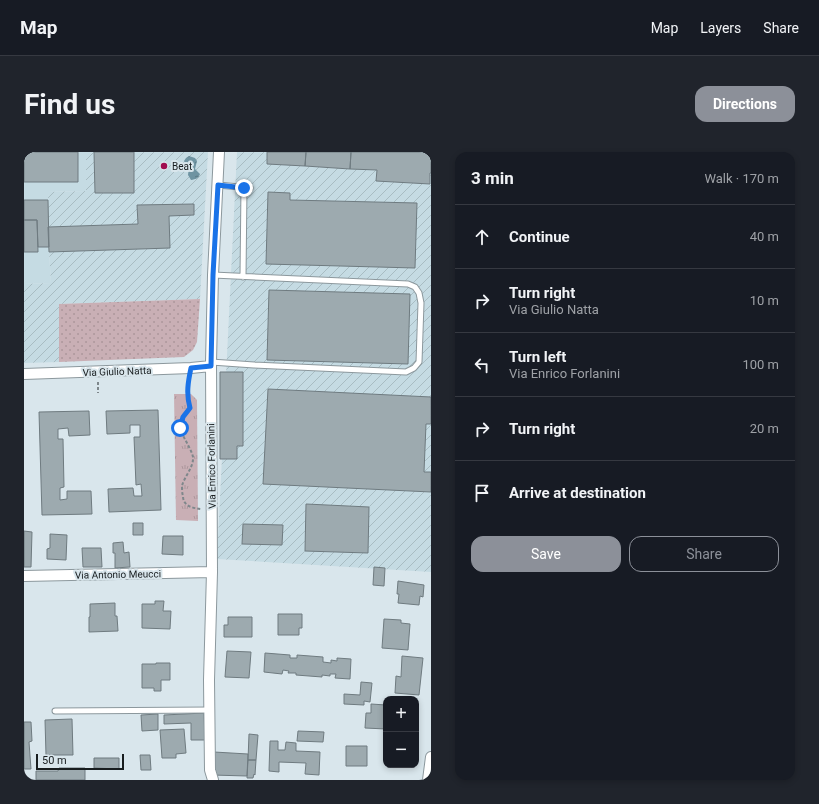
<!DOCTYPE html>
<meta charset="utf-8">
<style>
:root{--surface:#171b24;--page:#20242c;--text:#f1f3f6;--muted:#9ea1a6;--line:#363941;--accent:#8c9099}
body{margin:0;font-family:Roboto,sans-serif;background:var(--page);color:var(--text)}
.controls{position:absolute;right:12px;bottom:12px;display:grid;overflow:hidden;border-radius:8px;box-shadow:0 2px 6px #0003}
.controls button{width:36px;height:36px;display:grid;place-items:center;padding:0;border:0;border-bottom:1px solid var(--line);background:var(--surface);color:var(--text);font:20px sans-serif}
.scale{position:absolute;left:12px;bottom:10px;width:88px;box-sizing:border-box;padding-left:4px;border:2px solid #181d1f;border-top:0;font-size:11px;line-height:14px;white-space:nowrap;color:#181d1f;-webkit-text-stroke:3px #d9e6ec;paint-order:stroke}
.stop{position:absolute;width:12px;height:12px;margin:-9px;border:3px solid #1a73e8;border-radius:50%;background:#fff}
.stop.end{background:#1a73e8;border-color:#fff;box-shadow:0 1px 4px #0008}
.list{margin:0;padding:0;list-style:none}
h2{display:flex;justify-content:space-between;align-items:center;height:52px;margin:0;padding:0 16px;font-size:17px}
h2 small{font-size:13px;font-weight:400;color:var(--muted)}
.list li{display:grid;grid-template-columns:26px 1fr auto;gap:12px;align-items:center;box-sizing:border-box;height:64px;padding:0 16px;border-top:1px solid var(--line)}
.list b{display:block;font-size:15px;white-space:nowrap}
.list p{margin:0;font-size:13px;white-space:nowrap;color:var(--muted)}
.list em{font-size:13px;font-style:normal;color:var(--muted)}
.actions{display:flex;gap:8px;padding:12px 16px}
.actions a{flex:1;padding:9px 0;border:1px solid var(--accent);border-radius:12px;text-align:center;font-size:14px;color:var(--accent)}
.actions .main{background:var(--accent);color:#fff}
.icon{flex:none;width:22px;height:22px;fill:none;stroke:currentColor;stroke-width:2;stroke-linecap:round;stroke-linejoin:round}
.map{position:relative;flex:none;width:407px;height:628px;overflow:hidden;border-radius:12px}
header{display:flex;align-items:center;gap:24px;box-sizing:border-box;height:56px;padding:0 20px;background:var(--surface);border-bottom:1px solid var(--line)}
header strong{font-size:19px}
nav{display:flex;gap:22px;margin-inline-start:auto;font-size:14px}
.intro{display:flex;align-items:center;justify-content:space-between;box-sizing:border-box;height:96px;padding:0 24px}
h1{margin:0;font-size:28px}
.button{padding:10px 18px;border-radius:12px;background:var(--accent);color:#fff;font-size:14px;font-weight:700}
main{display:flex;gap:24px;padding:0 24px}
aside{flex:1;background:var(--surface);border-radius:12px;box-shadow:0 2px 6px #0003}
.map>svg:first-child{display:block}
.built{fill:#c5dbe3}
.industrial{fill:url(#industrial-furrows)}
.grass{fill:url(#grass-dots)}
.park{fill:url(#park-tufts)}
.water{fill:url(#water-ripples)}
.building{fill:#9daaaf;stroke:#6f7b80}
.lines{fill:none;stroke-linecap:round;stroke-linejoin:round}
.service-casing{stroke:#8c989d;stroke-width:7}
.minor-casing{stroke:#8c989d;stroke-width:12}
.path{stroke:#7e878b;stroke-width:2;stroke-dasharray:3 2;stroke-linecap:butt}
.service{stroke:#fff;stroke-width:5}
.minor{stroke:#fff;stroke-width:10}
.route{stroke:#1a73e8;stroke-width:5}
.poi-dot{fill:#a10c50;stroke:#d9e6ec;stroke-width:1.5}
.labels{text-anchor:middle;stroke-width:4;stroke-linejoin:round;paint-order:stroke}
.poi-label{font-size:10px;fill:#181d1f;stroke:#d9e6ec;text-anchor:start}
.street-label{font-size:10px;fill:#181d1f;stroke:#d9e6ec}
</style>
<header>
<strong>Map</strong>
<nav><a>Map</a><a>Layers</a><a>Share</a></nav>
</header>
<div class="intro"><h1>Find us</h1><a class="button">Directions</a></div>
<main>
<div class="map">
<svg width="407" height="628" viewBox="0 0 407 628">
<defs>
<pattern id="industrial-furrows" width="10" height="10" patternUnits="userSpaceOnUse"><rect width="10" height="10" fill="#c5dbe3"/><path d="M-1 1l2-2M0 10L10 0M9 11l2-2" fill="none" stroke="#a8bcc2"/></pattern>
<pattern id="grass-dots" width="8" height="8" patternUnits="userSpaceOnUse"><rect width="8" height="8" fill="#c9afb5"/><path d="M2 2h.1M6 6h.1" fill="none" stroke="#ac969b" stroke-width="1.8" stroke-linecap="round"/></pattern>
<pattern id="park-tufts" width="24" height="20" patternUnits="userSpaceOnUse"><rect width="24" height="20" fill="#c9afb5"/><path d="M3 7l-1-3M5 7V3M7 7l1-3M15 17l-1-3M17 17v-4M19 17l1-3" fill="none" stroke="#ac969b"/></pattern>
<pattern id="water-ripples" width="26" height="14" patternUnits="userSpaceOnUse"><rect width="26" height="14" fill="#6f94a2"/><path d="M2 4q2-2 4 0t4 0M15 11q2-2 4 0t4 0" fill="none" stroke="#5a7883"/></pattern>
</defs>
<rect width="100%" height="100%" fill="#d9e6ec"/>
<!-- built -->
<path class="built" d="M0,0H62V39L24,40L25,100L27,131L0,132Z"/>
<!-- industrial -->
<path class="industrial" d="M62,0H184L176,147L35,152V210L0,211V132L27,131L25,100L24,40L62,39Z
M213,0H407V420L193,407Z"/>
<!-- grass -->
<path class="grass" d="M176,147L173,190L169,198L160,205L35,210V152Z"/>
<!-- park -->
<path class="park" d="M150,242H167L173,248L174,369L152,368Z"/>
<!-- water -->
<path class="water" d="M165,4L171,6L173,9L171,17L176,22C174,27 172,27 167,28L164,23L165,15L160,9L162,6Z"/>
<!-- building -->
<path class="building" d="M0,0H54V30H0Z
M70,0H110V41H71Z
M243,0H282L281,14L243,12Z
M282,0H327L326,17L281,14Z
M327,0H407V21H406V32L352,29L353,18L326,17Z
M244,40L266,41V48L393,51L391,116L242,112Z
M0,48H24L25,95H14L13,68H0Z
M170,52V63L145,64L146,96L25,100L24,75L114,72L113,53Z
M0,68H13L14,100H0Z
M245,138L386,142L384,212L243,208Z
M196,220H219V294H213V307H196Z
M244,237L407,245V272H402L400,320H407V340L239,332Z
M134,258L137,358L85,360L84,337L109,336L110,344H118L117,332L112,333L110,285H116V273H106V281L83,282L82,259Z
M65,259L66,283L45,284L44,276L34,277V287H39L40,335L36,336V348L43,347V339H67L68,362L18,363L15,260Z
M282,352L345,355L344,401L281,399Z
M109,371H119V383H109Z
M219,372L259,373L258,393L218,392Z
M0,379L8,380L7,415H0Z
M26,382L43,383L42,408L23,407V397L26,396Z
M139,384H159V403L138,402Z
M99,390L100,401L105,400L106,415L91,416V401H89V391Z
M58,396H77L78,415H59Z
M350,415L361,416L360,434L349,433Z
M374,429L400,433L399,445L396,444L395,453L374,451L375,442H373Z
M131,449H140L139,459H147L146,477L118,476V452H131Z
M91,451V464H93L94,479L65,480V465H66V452Z
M254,462H278V476H275V483H254Z
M204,465H228V485H200V473H204Z
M360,467L377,468V471L386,472L384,498L358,496Z
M203,499L227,500L225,526L201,525Z
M241,501L266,503V506H273V503L299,505V510L307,511V508L313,509V506L327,507L326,527L311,526L312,522H306V524L298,523V525L272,523V521H264L265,519L259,518L258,522L240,520Z
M378,504L399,506L395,543L371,541L372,524L377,525Z
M132,511H146V528H137V539H130V536H118V512H132Z
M337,530L348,531L346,550L340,549V553L320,552V542L336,543Z
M347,552L362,553V577L341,576L342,561H347Z
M180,561L181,588H167V571L140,572V563Z
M134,562V578L118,579L117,563Z
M48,567L49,603H22L21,568Z
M0,570H7L8,589L5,590L7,617H0Z
M160,577L162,601L152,602V606H138L136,578Z
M274,579L300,580L299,590L273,589Z
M225,582L234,583L232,608H224Z
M246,589H254V598H261L262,590L272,591V599L296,600L295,623L281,622L282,611L255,610V620L245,619Z
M322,594H343V614H322Z
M190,600L224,602L223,624L188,623Z
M116,603H126L127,618H117Z
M70,606H95V617L70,616Z
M224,608H232L231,623L230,622L229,626H223Z
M35,616H61V628H12V619H34Z"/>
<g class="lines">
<defs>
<path id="service" d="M194,33L226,36
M219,125L220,35
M187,210L230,213L382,220L390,216L395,210L397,151L395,141L391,135L384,132L189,123
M31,559L186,558"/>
<path id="minor" d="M0,222L167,216L187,214
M0,424L188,420
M189,628L186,618L185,528L188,420L187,210L189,123L195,0
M404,628L407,605"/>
</defs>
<!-- service casing -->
<use href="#service" class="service-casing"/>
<!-- minor casing -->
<use href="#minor" class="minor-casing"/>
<!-- path -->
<path class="path" d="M165,227L163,246L165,256C156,270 154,276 163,291C165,295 168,300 169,305C170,315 160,325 158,334C158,337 158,341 159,344C159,354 168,356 177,357
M74,230V241"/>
<!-- service -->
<use href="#service" class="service"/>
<!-- minor -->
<use href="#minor" class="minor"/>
</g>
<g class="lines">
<!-- route -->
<path class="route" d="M156,276L159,265L166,256C162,242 164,230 167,216L187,214L189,123L194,33L220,36"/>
</g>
<!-- markers -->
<circle class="poi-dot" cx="140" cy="14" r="4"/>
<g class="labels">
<!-- poi labels -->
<g class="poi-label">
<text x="148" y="18">Beat</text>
</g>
<!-- street labels -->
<g class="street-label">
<text transform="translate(93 219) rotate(-2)" y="4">Via Giulio Natta</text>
<text transform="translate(187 314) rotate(-91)" y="4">Via Enrico Forlanini</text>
<text transform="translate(94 422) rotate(-1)" y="4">Via Antonio Meucci</text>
</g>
</g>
</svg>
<div class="controls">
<button>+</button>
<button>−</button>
</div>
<div class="scale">50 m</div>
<div class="stop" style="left:156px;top:276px"></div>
<div class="stop end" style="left:220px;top:36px"></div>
</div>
<aside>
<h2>3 min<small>Walk · 170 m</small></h2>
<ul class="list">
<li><svg class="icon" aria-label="ahead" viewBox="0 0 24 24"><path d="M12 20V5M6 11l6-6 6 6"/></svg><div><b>Continue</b></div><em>40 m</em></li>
<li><svg class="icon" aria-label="right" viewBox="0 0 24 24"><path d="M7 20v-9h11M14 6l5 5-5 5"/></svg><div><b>Turn right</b><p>Via Giulio Natta</p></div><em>10 m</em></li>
<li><svg class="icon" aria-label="left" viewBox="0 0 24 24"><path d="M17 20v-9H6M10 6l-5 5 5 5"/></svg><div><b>Turn left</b><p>Via Enrico Forlanini</p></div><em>100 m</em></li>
<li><svg class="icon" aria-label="right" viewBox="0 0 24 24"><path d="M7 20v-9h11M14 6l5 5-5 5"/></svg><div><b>Turn right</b></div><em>20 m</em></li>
<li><svg class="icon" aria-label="arrive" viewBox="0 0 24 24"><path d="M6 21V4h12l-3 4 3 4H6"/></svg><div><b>Arrive at destination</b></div></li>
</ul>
<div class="actions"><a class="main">Save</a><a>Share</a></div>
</aside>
</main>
